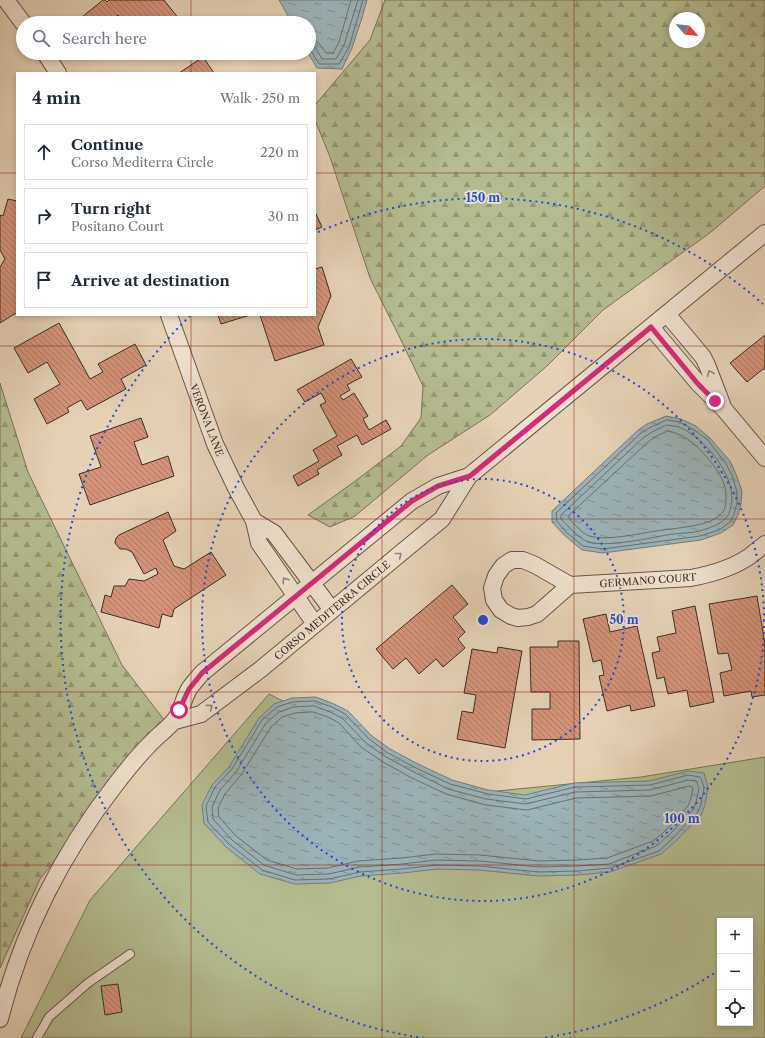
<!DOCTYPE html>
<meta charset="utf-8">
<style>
:root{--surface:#fff;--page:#f6f6f7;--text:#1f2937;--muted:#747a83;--line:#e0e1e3}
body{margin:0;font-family:"Libre Caslon Text",serif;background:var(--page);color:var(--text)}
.controls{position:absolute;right:12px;bottom:12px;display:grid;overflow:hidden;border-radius:0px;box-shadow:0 2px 6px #0003}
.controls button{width:36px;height:36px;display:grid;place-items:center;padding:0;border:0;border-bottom:1px solid var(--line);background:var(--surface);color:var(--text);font:20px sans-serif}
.compass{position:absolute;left:669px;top:12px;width:36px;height:36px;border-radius:50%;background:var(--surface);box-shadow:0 2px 6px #0003;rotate:118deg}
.stop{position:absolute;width:12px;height:12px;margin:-9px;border:3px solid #db2777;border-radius:50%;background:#fff}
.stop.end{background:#db2777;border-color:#fff;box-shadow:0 1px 4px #0008}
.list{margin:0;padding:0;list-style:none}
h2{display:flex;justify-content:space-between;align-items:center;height:52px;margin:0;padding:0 16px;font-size:17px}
h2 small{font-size:13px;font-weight:400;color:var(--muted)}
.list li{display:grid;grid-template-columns:26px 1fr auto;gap:12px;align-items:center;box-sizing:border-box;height:56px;margin:0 8px 8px;padding:0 8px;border:1px solid var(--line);border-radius:0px}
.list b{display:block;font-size:15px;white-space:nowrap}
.list p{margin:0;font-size:13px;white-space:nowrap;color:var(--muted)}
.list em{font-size:13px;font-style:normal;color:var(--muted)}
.icon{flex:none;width:22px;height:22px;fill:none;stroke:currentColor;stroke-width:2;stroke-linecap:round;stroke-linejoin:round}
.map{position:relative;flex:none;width:765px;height:1038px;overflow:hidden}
.search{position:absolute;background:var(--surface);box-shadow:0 2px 6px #0003;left:16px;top:16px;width:300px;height:44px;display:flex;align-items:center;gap:10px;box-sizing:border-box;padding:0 14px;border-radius:22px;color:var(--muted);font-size:15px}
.panel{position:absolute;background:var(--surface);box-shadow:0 2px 6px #0003;left:16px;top:72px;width:300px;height:244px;border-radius:0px}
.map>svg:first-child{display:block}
.green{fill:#b4bc8f;stroke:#78765a;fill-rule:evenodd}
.forest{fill:url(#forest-firs);stroke:#78765a;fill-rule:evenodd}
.water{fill:url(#water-ripples);stroke:#767f7f}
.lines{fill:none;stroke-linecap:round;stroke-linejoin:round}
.shore{stroke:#6c7270;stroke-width:1}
.building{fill:url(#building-back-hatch);stroke:#3d2f26}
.service-casing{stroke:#67584a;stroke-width:10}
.minor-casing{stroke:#67584a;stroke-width:18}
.service{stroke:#efe2d0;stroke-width:8}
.minor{stroke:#efe2d0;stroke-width:16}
.oneway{stroke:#96887b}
.route{stroke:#db2777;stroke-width:5}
.grid{fill:none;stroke:#8f2418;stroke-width:1;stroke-opacity:0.55}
.ring{fill:none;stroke:#1d4ed8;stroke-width:2;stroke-dasharray:2 4}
.labels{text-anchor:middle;stroke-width:3.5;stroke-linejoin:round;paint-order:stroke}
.street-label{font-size:10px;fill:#3d2f26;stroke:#efe2d0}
.centre{fill:#1d4ed8;stroke:#efe2d0;stroke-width:2}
.ring-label{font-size:12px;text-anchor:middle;font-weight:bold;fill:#1d4ed8;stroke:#efe2d0;stroke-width:3.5;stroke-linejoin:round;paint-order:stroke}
</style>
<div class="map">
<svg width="765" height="1038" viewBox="0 0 765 1038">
<defs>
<pattern id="forest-firs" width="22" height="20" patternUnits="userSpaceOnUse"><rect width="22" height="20" fill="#b4bc8f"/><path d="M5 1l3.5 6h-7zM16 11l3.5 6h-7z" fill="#949975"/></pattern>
<pattern id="water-ripples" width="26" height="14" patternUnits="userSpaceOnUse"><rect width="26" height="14" fill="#9cb4bb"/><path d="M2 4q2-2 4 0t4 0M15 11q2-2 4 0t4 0" fill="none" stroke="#809398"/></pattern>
<pattern id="building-back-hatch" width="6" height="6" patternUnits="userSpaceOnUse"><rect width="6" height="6" fill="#d59479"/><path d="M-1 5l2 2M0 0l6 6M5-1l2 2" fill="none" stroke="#ae7963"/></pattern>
</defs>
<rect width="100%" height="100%" fill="#e6d3b7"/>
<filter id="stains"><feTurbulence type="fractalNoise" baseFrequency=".005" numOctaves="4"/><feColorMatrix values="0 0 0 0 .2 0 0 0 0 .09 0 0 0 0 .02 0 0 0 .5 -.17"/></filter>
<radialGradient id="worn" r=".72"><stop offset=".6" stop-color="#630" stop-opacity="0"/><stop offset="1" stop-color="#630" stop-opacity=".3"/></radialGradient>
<!-- green -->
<path class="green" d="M269,694L466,794L641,777L765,757V1038H21L90,900ZM720,921H750V1023H720Z"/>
<!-- forest -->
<path class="forest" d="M385,0H765V186L711,232L603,310L547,366L490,415L428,455L355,516L330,527L308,515L358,479L401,446L421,418L423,386L400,338L370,278L330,157L315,120V105L370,40ZM675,18H699V42H675Z
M0,383L28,472L122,665L171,729L124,776L40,879L0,968Z"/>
<!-- water -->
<path class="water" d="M279,0H367L362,18L352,48L342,69L317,68L308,53H309V23H292Z
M666,416L681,419L696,426L710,438L730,461L736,474L742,491L741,504L738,515L733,525L721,533L701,540L603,553L582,550L564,535L552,522V511L638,430L647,424Z
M316,697L334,704L348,711L372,736L390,749L418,764L452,780L488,790L525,795L574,783L649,781L688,771L704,773L708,787L705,805L701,815L675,842L661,854L610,872L578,875L538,876L479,870L437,869L403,873L360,876L330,883L295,884L260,874L226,847L204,823L202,805L212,785L229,767L259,718L274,704L292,698Z"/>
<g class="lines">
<!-- shore -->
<path class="shore" d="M309,38C318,40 321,46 326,53H333L339,42L351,0
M309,44L315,47L322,59H336L344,45L358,0
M309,49L311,51L319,64H339L349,47L363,0
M667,420L680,422L694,430L708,440L726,464L732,475L737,492V503L734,514L730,522L719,530L700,536L603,549L583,546L566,532L557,521L556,513L641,433L649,428Z
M667,425C671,426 675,426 679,427C704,437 738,477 731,506C730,510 729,516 725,519C719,525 709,528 700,531C692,533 682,533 673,534C653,537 604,549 586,541C579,538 567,525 561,519V515L644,437L652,432Z
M668,431C688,435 699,448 711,462C719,472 727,485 726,498C726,504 725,511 720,515C708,527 673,528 656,531C637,534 607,541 589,536C583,534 573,523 569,518V515L648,442L655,437Z
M315,701L332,707L345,714L369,739L388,753L416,768L450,784L488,794L526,799L575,787L650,785L688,775L700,777L701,778L704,788L701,804L698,812L672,839L659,851L610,868L578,871L539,872L479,866L437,865L402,869L360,872L329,879L295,880L262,870L229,844L208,822L206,806L215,787L232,769L262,720L277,707L292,702Z
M314,706L330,712L342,718L366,743L386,757L414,772L448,789L486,799L526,804L575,792L650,790L688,780L696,781L697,783L699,788L696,802L693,810L669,835L656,846L609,864L577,866L539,867L480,861L436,860L402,864L359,867L329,874L296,875L264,865L232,840L213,819L212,807L220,790L236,772L266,723L279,712L293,707Z
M313,712L328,717L339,723L361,747L383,762L412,778L446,794L486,805L527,810L576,798L651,796L689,786L692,787L693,789L690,801L688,806L665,831L653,841L607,858L577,860L539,861L480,855L436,854L401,858L358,861L328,868L297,869L267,860L236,836L219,817L218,808L225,794L241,775L271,727L282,717L295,713Z"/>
</g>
<!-- building -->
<path class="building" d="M103,0H105L107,2L109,0H164L179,19L187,21V23H124L118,15L108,23H79L77,21Z
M203,57L214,73H179Z
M8,199L17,201V314L16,313L0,323V267L5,259L0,250V215L3,216Z
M315,212L322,227L315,230Z
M322,267L331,296L318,327L324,345L275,361L260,315H315V269Z
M218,315H250L221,324Z
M59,323L90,379L103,372L98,364L135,344L146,365L121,379L126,389L87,410L81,400L67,408L69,412L47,424L34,399L60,384L47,362L28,373L14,348Z
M765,335V369H763L747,382L730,363Z
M351,359L362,377L347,385L350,390L340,396L343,400L354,393L368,416L363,419L369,430L386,420L391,429L362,445L357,435L337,446L342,455L317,470L319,474L298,486L293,476L319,461L313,450L337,436L320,405L326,402L321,393L305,402L297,390Z
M141,418L148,437L134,442L142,465L168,456L174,476L90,505L79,474L101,467L90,436Z
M168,512L176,531L163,540L174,566L184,569L211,552L226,575L174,609L172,617L162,614L159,628L101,612L105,595L111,597L114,586H125L129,579L144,581L158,574L156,568L144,574L132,552L126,549H120L115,543L116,538L119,535Z
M452,585L468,604L453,617L465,632L458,639L465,648L443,667L436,659L419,674L406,658L393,669L376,649Z
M757,596L765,644V695L752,697L751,691L724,696L720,673L732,670L728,653L718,654L709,604Z
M695,606L714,702L690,707L687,690L668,694L664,677L657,679L652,653L660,651L657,637L676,633L672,611Z
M606,614L610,632L637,626L655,706L631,711L630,705L607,711L599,676L604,675L601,660L593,662L583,619Z
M558,641H579L580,739L532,740V709H550V692H531L530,647H558Z
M498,647L522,651L505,748L457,739L462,711L473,713L476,695L464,693L472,649L497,653Z
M118,984L122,1012L105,1015L101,986Z"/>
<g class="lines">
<defs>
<path id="service" d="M37,1038L49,1017L88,983L130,954"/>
<path id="minor" d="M6,0L23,23
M45,53L58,73
M667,314L703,357L707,365L722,404
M169,315L215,444L236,488L254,521L259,543L315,624
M651,327L698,383L724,409L765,458
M254,521L274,533L332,610
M570,585L537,614L528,617L518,618L511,616L501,610L494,600L492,588L496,576L503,566L512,560H523L535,565L570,585L691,578C712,574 733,568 750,556C755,552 760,548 765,544
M175,721L201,714L261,669L442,519L469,476L765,233
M0,1019C21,934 62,853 116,784C126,771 137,757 149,745C157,736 166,730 173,722C181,714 183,699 189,689C193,683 198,678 202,673L412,501L438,486L469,476"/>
</defs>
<!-- service casing -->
<use href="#service" class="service-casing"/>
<!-- minor casing -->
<use href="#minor" class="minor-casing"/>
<!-- service -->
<use href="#service" class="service"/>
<!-- minor -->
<use href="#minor" class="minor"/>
</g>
<!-- one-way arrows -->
<defs><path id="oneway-chevron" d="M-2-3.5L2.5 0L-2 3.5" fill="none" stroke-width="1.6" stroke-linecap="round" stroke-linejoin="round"/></defs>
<g class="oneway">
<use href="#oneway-chevron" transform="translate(710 373) rotate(-112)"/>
<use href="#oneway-chevron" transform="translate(399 555) rotate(-39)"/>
<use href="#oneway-chevron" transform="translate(285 580) rotate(-124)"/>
<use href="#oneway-chevron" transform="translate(210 707) rotate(-37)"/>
</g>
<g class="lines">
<!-- route -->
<path class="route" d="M179,710L189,689L202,673L412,501L438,486L470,476L651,327L698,384L715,401"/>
</g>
<!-- grid -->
<path class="grid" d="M191,0V23M382,0V1038M574,0V1038M191,53V73M0,173H17M315,173H765M191,315V1038M0,346H765M0,519H765M0,692H765M0,865H765"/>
<!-- distance rings -->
<g class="ring">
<circle cx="483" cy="620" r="141"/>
<circle cx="483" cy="620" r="281"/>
<path d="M719 970A422 422 0 0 1 542 1038M424 1038A422 422 0 0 1 190 316M318 232A422 422 0 0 1 763 304"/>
</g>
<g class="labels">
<!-- street labels -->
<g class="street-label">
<text transform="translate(207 420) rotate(69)" y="4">VERONA LANE</text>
<text transform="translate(648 580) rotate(-4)" y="4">GERMANO COURT</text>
<text transform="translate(332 610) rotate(-40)" y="4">CORSO MEDITERRA CIRCLE</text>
</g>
</g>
<circle cx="483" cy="620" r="6" class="centre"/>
<g class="ring-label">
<text x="483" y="202">150 m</text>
<text x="624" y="624">50 m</text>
<text x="682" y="823">100 m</text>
</g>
<rect width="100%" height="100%" filter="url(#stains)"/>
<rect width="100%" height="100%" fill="url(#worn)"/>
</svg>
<div class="controls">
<button>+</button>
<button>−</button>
<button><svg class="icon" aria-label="locate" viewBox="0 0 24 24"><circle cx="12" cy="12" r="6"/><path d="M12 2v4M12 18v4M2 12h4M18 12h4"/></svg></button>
</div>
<svg class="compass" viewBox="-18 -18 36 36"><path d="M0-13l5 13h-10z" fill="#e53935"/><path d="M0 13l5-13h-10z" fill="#747a83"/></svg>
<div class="stop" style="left:179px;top:710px"></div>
<div class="stop end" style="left:715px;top:401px"></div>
<div class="search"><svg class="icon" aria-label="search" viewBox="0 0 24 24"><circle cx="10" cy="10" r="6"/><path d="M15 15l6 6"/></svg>Search here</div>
<section class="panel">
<h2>4 min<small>Walk · 250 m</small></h2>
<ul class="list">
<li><svg class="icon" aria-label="ahead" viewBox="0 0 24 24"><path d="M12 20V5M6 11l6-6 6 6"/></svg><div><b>Continue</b><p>Corso Mediterra Circle</p></div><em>220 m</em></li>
<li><svg class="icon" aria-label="right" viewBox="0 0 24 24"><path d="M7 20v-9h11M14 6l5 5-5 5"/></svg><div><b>Turn right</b><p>Positano Court</p></div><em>30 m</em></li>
<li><svg class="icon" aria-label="arrive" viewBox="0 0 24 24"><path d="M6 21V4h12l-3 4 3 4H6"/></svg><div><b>Arrive at destination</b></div></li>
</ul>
</section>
</div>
